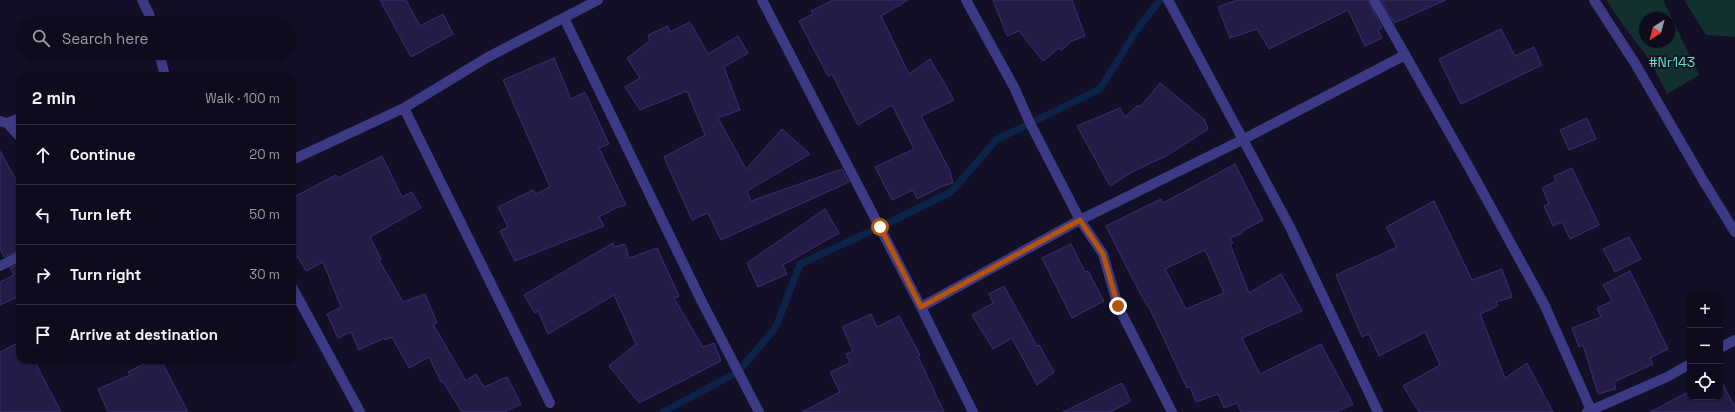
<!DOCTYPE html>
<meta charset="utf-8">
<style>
:root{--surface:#0e0b1c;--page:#171425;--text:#f1f3f6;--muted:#9b9ba3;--line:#2e2b3b}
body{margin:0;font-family:"Space Grotesk",sans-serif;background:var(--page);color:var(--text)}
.controls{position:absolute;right:12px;bottom:12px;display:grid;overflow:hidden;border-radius:8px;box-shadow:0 1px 3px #0004}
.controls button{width:36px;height:36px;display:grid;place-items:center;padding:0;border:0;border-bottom:1px solid var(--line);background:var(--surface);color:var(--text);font:20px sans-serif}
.compass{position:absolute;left:1639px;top:12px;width:36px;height:36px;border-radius:50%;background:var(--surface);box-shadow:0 1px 3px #0004;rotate:216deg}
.stop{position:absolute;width:12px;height:12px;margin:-9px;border:3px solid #b45309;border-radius:50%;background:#fff}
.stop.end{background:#b45309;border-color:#fff;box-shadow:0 1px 4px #0008}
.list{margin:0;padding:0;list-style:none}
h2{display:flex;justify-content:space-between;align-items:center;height:52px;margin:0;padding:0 16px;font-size:17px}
h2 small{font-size:13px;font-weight:400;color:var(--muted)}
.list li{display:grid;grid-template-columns:26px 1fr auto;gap:12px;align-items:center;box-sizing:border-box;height:60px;padding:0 16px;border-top:1px solid var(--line)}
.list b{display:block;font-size:15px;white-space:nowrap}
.list em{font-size:13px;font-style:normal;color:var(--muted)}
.icon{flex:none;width:22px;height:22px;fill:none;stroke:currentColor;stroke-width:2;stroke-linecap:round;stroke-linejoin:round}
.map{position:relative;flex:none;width:1735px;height:412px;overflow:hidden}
.search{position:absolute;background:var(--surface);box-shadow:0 1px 3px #0004;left:16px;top:16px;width:280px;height:44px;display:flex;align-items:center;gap:10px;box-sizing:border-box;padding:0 14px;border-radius:22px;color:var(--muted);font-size:15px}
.panel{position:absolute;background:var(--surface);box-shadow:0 1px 3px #0004;left:16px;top:72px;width:280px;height:292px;border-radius:12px}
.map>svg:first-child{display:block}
.green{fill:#12302f;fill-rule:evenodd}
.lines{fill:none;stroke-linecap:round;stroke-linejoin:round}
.stream{stroke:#0c2248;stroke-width:7}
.building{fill:#241b47;stroke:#3b2d73;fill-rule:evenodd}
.street{stroke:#3d3a85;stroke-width:10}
.route{stroke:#b45309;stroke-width:5}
.labels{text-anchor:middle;stroke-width:3.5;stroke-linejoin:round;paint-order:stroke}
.park-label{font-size:14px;fill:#5fe0c0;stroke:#130f26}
</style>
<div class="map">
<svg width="1735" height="412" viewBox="0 0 1735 412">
<rect width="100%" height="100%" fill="#130f26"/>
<!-- green -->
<path class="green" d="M1606,0H1663L1699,75L1667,94L1651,62L1624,26ZM1645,18H1669V42H1645Z
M1684,0H1735V37L1706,35Z"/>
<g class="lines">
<!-- stream -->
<path class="stream" d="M663,412L738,372L776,327L800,264L880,227L951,192L996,140L1100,89L1136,31L1160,0"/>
</g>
<!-- building -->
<path class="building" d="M380,0H406L420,26L443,14L453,34L411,57Z
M833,0H908L881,16L909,74L930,59L954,100L921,116L950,171L953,183L943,186L917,199L913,190L892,200L875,167L914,149L892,105L858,125L832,74L828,76L799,21L813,14L811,11Z
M993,0H1072L1085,36L1070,42L1062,50L1059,48L1043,61L1019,31L1007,36Z
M1237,0H1368L1382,28L1378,30L1382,38L1365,46L1348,10L1269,49L1257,29L1230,38L1218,7Z
M1381,0H1446L1394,23Z
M690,22L708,54L738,36L748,53L724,67L740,110L718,118L746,169L782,129L810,154L747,191L751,201L842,169L849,182L721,240L708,213L692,220L664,157L705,135L687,91L640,110L625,87L640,78L627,58L650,41L648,35L668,26L670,32Z
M1501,29L1515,56L1534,47L1542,65L1461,104L1439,59Z
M554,58L571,99L585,92L609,144L599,148L626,205L616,208L599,217L604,226L515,261L500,231L508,227L498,207L533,190L536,194L550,187L503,80Z
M1160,83L1204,119L1208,129L1168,155L1132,172L1110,186L1077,126L1120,108L1125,117L1138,105L1140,107Z
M1587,118L1596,139L1569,150L1560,130Z
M0,151L20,187V250L4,257L0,248Z
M382,156L402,197L412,192L421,208L370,237L381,259L379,260L403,302L425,294L437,323L433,324L466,381L476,374L484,387L507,377L521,404L505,412H462L443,382H441L429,357L409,368L392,337L385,340L384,338L359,350L351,332L338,338L327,314L341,307L323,262L306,271L298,257L292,260V198L336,175L338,178Z
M1235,164L1263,220L1242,231L1243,233L1230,238L1233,243L1230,244L1249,293L1281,274L1302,311L1242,338L1260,374L1321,344L1353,404L1337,412H1241L1237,403L1224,408L1218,394L1196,402L1190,387L1187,388L1148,305H1147L1141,295L1106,226L1161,199L1163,203ZM1205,250L1224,293L1186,309L1165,269Z
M1572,168L1599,225L1570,239L1562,222L1553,226L1544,206L1549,204L1542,188L1556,181L1554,176Z
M1434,201L1472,280L1502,269L1512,297L1496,302L1498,306L1480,314L1505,378L1527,363L1553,412H1419L1403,386L1440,365L1425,332L1379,356L1369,334L1362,337L1336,275L1397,247L1386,227Z
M825,209L839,233L783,265L787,274L758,287L747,263Z
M1629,237L1641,259L1615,272L1603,249Z
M613,243L614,247L625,244L629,258L657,248L679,296L674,298L703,347L714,343L721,361L639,403L609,366L636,344L614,295L548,334L538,311L535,313L524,295Z
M1071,244L1085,272L1088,271L1104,301L1072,318L1042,258Z
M20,263V296L0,305V282L14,275L10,268Z
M1630,271L1668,349L1650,358L1653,364L1614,382L1616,389L1598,394L1583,345L1579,347L1572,328L1601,317L1597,308L1612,301L1603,285Z
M1004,286L1037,346L1039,345L1054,372L1037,385L1012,338L993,349L972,315L993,303L989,294Z
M871,314L877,327L899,316L920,355L918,356L944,412H802L840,392L830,372L850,363L846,354L853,351L842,327Z
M20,342V360H34L61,412H0V352Z
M152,360H161L188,412H108L98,389L130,375L128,372Z
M1720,379L1735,407V412H1650L1690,391V397H1720Z
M1122,383L1131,401L1110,412H1063Z"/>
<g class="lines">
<!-- street -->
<path class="street" d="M142,0L149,14L152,23
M762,0L921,307
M966,0L1014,87L1030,123L1080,220L1244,139L1405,55
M1168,0L1290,227L1378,412
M1374,0L1470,169L1544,304L1592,412
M1594,0L1636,65L1704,182L1735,232
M564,18L701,300L759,412
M159,53L165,76
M404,108L550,403
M0,121L7,123L20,137
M7,123L20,118
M292,160L404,108L488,57L598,0
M0,266L20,256
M292,287L360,412
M1720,348L1735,340
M973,412L921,307L1080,220L1103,254L1118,306L1172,412
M1587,412L1667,377L1690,364"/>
</g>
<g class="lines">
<!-- route -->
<path class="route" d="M880,227L921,307L1080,220L1103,254L1118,306"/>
</g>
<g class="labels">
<!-- park labels -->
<g class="park-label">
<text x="1672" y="67">#Nr143</text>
</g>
</g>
</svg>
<div class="controls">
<button>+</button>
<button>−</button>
<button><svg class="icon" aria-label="locate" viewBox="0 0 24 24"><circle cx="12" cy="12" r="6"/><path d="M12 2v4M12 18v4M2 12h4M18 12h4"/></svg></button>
</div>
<svg class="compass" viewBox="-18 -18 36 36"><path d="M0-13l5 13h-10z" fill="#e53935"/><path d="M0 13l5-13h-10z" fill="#9b9ba3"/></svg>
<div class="stop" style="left:880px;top:227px"></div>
<div class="stop end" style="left:1118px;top:306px"></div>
<div class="search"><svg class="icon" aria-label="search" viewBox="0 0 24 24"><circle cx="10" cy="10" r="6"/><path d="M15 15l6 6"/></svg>Search here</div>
<section class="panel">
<h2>2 min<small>Walk · 100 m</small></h2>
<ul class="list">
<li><svg class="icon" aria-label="ahead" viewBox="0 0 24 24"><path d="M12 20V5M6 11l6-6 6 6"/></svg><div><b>Continue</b></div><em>20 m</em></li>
<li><svg class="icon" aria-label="left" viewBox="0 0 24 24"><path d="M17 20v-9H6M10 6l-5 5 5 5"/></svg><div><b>Turn left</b></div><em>50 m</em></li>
<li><svg class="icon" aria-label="right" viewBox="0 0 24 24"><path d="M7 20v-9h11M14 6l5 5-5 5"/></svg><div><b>Turn right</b></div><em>30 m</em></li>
<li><svg class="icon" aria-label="arrive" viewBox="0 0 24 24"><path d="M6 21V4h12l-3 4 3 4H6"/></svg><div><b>Arrive at destination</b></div></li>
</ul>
</section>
</div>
